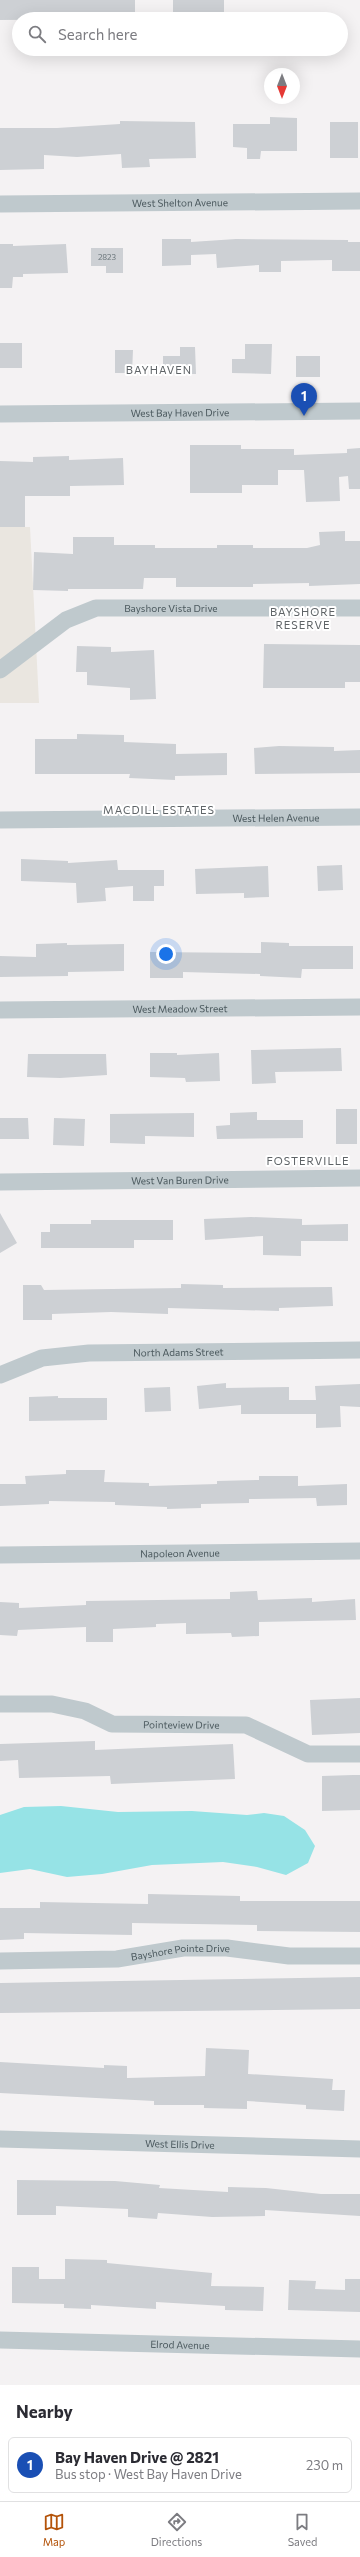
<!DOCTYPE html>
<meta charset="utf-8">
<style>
:root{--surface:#fff;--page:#f7f7f7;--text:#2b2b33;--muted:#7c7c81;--line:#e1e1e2;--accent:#b45309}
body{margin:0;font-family:Commissioner,sans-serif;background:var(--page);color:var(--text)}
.compass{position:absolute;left:264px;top:68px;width:36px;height:36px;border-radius:50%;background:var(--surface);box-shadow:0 4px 16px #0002;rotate:180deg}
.you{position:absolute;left:166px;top:954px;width:14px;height:14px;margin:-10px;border:3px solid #fff;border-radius:50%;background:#1a73e8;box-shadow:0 0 0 6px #1a73e833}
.badge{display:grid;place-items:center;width:26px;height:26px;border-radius:50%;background:var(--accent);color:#fff;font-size:13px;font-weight:700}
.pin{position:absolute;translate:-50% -33px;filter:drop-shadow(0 1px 2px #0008)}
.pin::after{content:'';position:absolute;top:21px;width:14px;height:12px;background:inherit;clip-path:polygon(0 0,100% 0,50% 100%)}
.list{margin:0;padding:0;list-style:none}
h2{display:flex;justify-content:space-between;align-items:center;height:52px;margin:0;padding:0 16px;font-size:17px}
h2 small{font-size:13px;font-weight:400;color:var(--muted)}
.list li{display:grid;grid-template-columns:26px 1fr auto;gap:12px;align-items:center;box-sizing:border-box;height:56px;margin:0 8px 8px;padding:0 8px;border:1px solid var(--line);border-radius:6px}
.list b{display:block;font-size:15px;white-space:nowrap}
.list p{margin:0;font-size:13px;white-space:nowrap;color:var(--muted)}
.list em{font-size:13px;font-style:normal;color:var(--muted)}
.icon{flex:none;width:22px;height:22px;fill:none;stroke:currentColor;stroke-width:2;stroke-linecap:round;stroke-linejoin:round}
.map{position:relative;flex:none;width:360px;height:2385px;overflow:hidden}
.search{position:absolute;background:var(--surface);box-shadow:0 4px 16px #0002;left:12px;right:12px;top:12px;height:44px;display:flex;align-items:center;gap:10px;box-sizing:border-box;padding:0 14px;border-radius:22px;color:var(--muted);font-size:15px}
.sheet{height:116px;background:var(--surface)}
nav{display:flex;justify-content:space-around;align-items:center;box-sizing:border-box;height:56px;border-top:1px solid var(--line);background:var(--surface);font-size:11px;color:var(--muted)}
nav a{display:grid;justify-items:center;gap:2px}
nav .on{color:var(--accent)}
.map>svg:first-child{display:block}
.commercial{fill:#eae6e0}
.water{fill:#96e3e6}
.building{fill:#cdd0d4}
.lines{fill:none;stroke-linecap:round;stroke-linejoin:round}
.minor{stroke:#bfc9cd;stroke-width:17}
.labels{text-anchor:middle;stroke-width:4;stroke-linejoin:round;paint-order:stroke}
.number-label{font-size:8px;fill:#6c777c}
.street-label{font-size:10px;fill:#4b595e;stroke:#fff}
.neighbourhood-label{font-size:11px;letter-spacing:1px;fill:#5f6467;stroke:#fff}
</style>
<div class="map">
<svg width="360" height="2385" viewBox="0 0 360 2385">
<rect width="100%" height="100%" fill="#f4f2f3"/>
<!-- commercial -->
<path class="commercial" d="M0,527H30L39,703H0Z"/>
<!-- water -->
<path class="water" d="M61,1806L118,1812L192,1811L247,1815L264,1813L284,1816L305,1830L315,1846L308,1863L286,1875L257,1867L223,1862L152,1865L102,1874L67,1877L30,1869L0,1873V1815L24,1807Z"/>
<!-- building -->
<path class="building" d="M0,0H135V19L0,20Z
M173,0H224V16H173Z
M270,117L297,118V151H261L260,159H247V148L233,147V124H270Z
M120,121L195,122L196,158L149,159L150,167L122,168L121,154L77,157L44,155V169L0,170V128H57L120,124Z
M330,122H358V158H330Z
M162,239H191V242L236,239L348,240V242H360V271H332V260L281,261V272H259V265L217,268L216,254L191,255V265L162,266Z
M0,244H13V246L66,244L68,273L23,274V277H13L12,288H0Z
M91,248H123V273H106V266H91Z
M0,343H22V368H0Z
M245,344H272L271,374L232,373V359H245Z
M180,347H195L196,374H163V356H180Z
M115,350H133L132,373H115Z
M296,356H320V377H296Z
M190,445H241V449H294V455L347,453V449L360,448V489H349L348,476L339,477L340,501L306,502L304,470H278V485H242V493H190Z
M69,456V460L123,458L124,485L70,486V496H25V527H0V461L33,462V457Z
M345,531V541H360V584L309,586V583L253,584V587H176V578H144L143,589H68V591L33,590L34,552L73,554V537H114V545H155V548H217V545H253V548H307L320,545L319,532Z
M264,644L360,645V682H345V688H263Z
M77,646L111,647V652L154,650L156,699L130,700V688L87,685V672H76Z
M77,734L124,735V742L176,744V754L227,753V775L175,776V780L129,778L130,774H35V739H77Z
M279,746L334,747V751L360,750V773L255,774L254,748Z
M21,859L68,861V863L117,860L118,870H164V886H154V901H133V886L105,888L106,901L77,903L76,883L21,881Z
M342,865L343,890L318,891L317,866Z
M268,866L269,897L244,898V893L196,894L195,869Z
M261,942L289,943V946H353V969H302L301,978L260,976V974L183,972V978H150V952L261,953Z
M67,943V945L124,944V971L68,972V976L0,977V956L36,957V944Z
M341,1048L342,1071L275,1072L276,1083L252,1084L251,1050Z
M150,1053H177V1055L219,1053L220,1081L186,1082L185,1078L150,1077Z
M28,1054H106L107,1075L60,1078L27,1077Z
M336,1109H357V1144H336Z
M257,1112V1120H303V1138L217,1139L216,1126L230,1125V1113Z
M194,1113V1137L145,1136V1144L110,1143V1114Z
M0,1118H28L29,1139H0Z
M54,1118L85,1119L84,1146L53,1145Z
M0,1213L17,1243L0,1253Z
M251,1217L302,1219V1225L348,1224V1241H301V1256L263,1255V1236L205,1240L204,1219Z
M91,1220H173V1240H134V1248H41V1232H50V1224H91Z
M181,1284L223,1285V1288L332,1287L333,1306L279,1308V1311L168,1308V1314L111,1312L52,1314V1320H23V1285H41L44,1290L181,1288Z
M226,1383V1388L289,1387V1400H316L315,1386L360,1384V1407L340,1406L341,1427L316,1428V1414H241V1405L199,1409L197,1386Z
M170,1387L171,1411L145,1412L144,1388Z
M58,1396V1398H107V1420L29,1421V1397Z
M66,1470H105L104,1482L149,1483V1486L217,1484V1481L259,1480V1476H298V1486L347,1484V1505L317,1506L316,1498L249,1499V1503L201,1504V1508L167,1509V1507L115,1505V1502L49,1501V1504L0,1506V1484H26L25,1476L66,1474Z
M257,1591L258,1600L312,1598V1602L355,1599L356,1620L259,1622V1636L232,1637L231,1633L186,1634V1623L156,1624V1627L113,1629V1642H86V1627L18,1630L17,1636L0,1635V1602L19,1603V1608L86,1605V1601L230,1599V1592Z
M360,1698V1733L312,1735L310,1700Z
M95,1741V1750L233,1744L235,1779L111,1784L110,1776L19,1778L18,1760L0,1761V1744Z
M353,1775H360V1810L322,1811V1776Z
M148,1894L240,1896V1901H360V1932L257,1931V1925L132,1923V1935L24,1933V1939L0,1940V1908H40V1902L148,1904Z
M360,1977V2009L0,2013V1983Z
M206,2048L249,2050L248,2074L333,2079L332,2090H345L344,2111L306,2109V2105L247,2101V2109L204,2108V2105H154V2101L0,2093V2062L104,2068V2065L127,2066V2078L205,2076Z
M17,2180L115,2181L160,2185L159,2188L228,2192V2187L266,2188L321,2194H360V2216L265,2210V2216L212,2217L158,2213L157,2219L128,2217V2209L56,2206V2215H17Z
M65,2259L107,2260V2263L212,2273L211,2286L264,2287L263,2311L225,2310V2306L156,2302V2309L91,2305V2309L64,2308V2304L12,2303V2267H39V2279H65Z
M345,2279H360V2312L288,2310L289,2280L316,2281L315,2289L345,2290Z"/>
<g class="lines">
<!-- minor -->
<g class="minor">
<path id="s1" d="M0,204L360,201"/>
<path id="s2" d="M0,414L360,411"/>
<path id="s3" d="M0,670L66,620L96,608H360"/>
<path id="s4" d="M0,820L360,817"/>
<path id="s5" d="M0,1010L360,1007"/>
<path id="s6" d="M0,1182L360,1178"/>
<path id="s7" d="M0,1375L42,1358L89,1353L360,1350"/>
<path id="s8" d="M0,1555L360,1551"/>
<path id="s9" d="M0,1704H52L85,1711L112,1724L246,1725L308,1754H360"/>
<path id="s10" d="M0,1961L117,1959L183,1948H227L289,1956H360"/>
<path id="s11" d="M0,2139L360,2149"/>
<path id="s12" d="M0,2340L360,2349"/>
</g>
</g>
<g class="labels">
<!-- number labels -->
<g class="number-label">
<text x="107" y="260">2823</text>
</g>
<!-- street labels -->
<g class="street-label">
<text dy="4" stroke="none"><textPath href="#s1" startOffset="180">West Shelton Avenue</textPath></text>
<text dy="4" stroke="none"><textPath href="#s2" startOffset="180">West Bay Haven Drive</textPath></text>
<text dy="4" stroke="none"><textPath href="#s3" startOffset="190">Bayshore Vista Drive</textPath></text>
<text dy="4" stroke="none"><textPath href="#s4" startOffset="276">West Helen Avenue</textPath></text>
<text dy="4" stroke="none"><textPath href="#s5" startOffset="180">West Meadow Street</textPath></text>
<text dy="4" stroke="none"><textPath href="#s6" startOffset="180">West Van Buren Drive</textPath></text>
<text dy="4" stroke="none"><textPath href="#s7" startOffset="182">North Adams Street</textPath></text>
<text dy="4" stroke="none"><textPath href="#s8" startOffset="180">Napoleon Avenue</textPath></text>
<text dy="4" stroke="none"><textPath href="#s9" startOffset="185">Pointeview Drive</textPath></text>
<text dy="4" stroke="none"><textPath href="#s10" startOffset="181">Bayshore Pointe Drive</textPath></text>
<text dy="4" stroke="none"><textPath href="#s11" startOffset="180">West Ellis Drive</textPath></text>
<text dy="4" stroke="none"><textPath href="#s12" startOffset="180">Elrod Avenue</textPath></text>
</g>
<!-- neighbourhood labels -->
<g class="neighbourhood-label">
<text x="159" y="374">BAYHAVEN</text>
<text x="303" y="616">BAYSHORE<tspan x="303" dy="13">RESERVE</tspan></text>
<text x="159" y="814">MACDILL ESTATES</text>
<text x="308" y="1165">FOSTERVILLE</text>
</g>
</g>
</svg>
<svg class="compass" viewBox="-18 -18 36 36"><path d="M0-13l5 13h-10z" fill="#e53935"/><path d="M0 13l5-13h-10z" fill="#7c7c81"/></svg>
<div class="you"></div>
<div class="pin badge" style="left:304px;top:416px;background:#1a4fb4">1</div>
<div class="search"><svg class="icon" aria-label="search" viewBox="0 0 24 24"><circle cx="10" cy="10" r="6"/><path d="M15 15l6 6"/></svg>Search here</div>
</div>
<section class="sheet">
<h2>Nearby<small></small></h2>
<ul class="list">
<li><span class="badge" style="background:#1a4fb4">1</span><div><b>Bay Haven Drive @ 2821</b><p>Bus stop · West Bay Haven Drive</p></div><em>230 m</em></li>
</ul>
</section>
<nav>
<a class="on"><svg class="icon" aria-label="map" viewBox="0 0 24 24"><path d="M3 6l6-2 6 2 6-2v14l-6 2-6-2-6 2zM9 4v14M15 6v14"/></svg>Map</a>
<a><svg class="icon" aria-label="directions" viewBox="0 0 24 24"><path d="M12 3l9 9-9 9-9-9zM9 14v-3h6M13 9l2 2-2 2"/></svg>Directions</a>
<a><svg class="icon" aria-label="saved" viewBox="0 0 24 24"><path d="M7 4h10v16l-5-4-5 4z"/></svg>Saved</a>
</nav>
